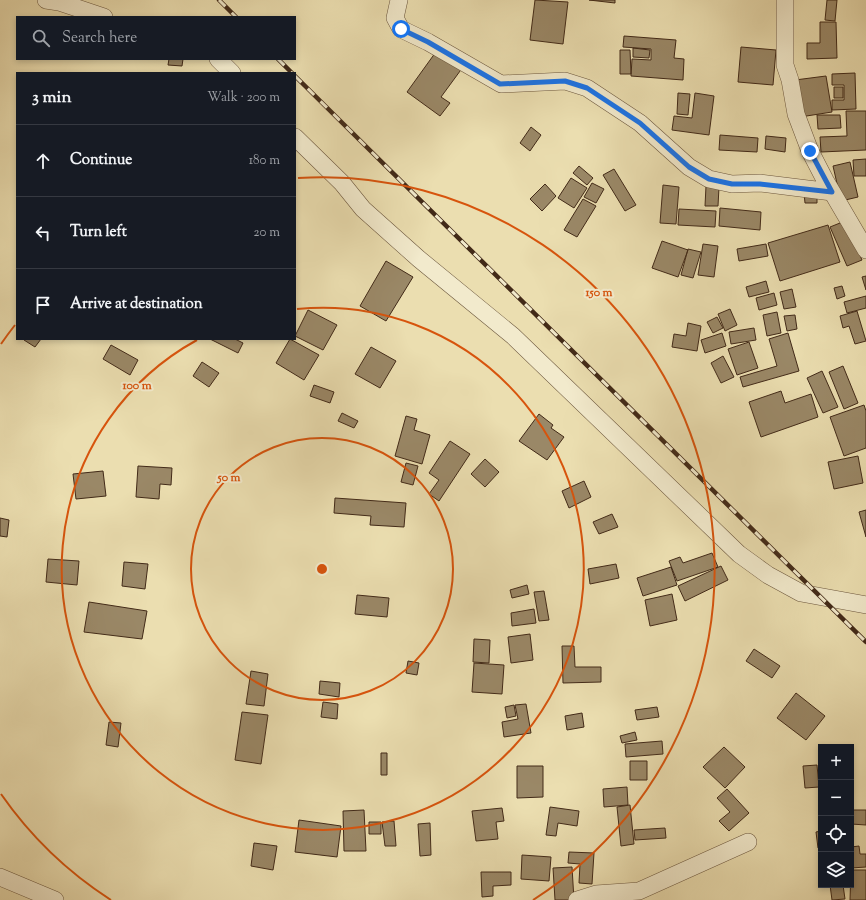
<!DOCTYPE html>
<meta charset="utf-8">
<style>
:root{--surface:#171b24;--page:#20242c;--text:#f1f3f6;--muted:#9ea1a6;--line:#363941}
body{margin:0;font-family:"Sorts Mill Goudy",serif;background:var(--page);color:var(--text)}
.controls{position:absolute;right:12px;bottom:12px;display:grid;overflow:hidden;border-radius:0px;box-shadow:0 2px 6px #0003}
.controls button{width:36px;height:36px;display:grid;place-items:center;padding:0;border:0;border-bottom:1px solid var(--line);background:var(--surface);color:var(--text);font:20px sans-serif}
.stop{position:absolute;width:12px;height:12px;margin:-9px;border:3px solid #1a73e8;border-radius:50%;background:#fff}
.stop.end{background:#1a73e8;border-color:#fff;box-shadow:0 1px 4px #0008}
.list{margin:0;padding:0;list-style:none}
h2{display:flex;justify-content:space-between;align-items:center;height:52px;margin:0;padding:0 16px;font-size:17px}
h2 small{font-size:13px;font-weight:400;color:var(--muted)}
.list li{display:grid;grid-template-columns:26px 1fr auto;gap:12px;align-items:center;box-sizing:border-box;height:72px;padding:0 16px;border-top:1px solid var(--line)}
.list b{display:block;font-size:15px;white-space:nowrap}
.list em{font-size:13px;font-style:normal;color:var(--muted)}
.icon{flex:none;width:22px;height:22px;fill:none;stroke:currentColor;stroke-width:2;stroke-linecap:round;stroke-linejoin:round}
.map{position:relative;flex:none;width:866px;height:900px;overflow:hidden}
.search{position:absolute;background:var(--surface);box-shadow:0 2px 6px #0003;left:16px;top:16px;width:280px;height:44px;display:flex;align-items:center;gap:10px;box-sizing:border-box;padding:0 14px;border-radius:0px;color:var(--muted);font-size:15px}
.panel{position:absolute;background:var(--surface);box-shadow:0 2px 6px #0003;left:16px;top:72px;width:280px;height:268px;border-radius:0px}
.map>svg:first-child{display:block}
.building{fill:#9a8867;stroke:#422a18}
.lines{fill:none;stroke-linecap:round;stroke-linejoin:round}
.street-casing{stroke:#6c573e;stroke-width:18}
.street{stroke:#f2eacc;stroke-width:17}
.rail-casing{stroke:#422a18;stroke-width:4.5}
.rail{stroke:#f2eacc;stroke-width:3;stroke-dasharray:9;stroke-linecap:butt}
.route{stroke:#1a73e8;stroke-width:5}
.ring{fill:none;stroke:#d7540d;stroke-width:2}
.centre{fill:#d7540d;stroke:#f2eacc;stroke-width:2}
.ring-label{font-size:12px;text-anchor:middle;font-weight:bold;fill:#d7540d;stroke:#f2eacc;stroke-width:4;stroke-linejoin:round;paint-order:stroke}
</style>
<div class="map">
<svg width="866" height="900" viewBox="0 0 866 900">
<rect width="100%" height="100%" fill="#ebdeb0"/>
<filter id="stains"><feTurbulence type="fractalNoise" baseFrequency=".005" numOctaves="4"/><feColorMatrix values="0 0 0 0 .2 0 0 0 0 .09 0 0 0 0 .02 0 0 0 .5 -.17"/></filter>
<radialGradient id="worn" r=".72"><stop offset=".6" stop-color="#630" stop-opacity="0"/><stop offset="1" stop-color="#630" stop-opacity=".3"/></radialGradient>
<!-- building -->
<path class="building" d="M535,0L568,2L563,44L530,40Z
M589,0H615V3Z
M827,0H837L835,21L825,20Z
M820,22H836L837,58L807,59V43H820Z
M624,36L676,40L674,58L684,59L683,80L631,76L632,59L651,60V49L623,47Z
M741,47L776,50L773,85L738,82Z
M633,48L650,50L649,58L633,57Z
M438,49L463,67L441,97L450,103L440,116L407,92Z
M620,50H630L631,74H620Z
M169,59H183L182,66L168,65Z
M855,73L856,109L832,110V100H844V85H832V74Z
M826,76L832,112L800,117L795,80Z
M834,87H843V98H834Z
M678,93L690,94L688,115L677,114Z
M695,93L714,96L709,135L672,130L674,116L692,118Z
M846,111H866V150L821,152L820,137L847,136Z
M817,115H840L841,128L818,129Z
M531,127L541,135L530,151L520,143Z
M720,135L758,138L757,152L719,150Z
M766,136L786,138L785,152L765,149Z
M866,159V176H854L853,160Z
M850,162L858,197L841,201L833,166Z
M579,166L593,178L587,185L573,173Z
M614,169L636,205L625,211L603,175Z
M571,178L587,188L574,208L558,198Z
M592,183L604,189L596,203L584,197Z
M545,184L556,196L542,211L530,199Z
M663,185L679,187L676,224L660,223Z
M706,186L719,187L718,206H705Z
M817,192V203H805L804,193Z
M583,199L596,206L577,237L564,230Z
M720,208L761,212L760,230L719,226Z
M679,209L716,211L715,227L678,225Z
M845,221L862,260L847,266L830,227Z
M828,225L840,262L780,281L768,243Z
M662,241L688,250L678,277L652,268Z
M703,244L718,246L714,277L698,275Z
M766,244L768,256L739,261L737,249Z
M688,249L701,252L693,278L681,275Z
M386,261L413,277L386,321L360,306Z
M866,276V290L862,277Z
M766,281L769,292L749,297L746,287Z
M842,286L845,296L837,299L834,288Z
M792,289L796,307L784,309L780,292Z
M774,293L777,305L759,310L756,298Z
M866,296V308L847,313L844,302Z
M730,309L737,325L725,331L718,314Z
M308,310L337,325L323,350L295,336Z
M857,311L866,341L855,344L849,326L843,328L840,316Z
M777,312L781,333L767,336L763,315Z
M795,315L797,329L787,331L784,316Z
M717,317L723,328L713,333L707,322Z
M688,323L701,326L697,351L672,347L674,334L686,336Z
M754,328L756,340L731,344L729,332Z
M722,333L726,346L705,353L701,340Z
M788,333L799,371L743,387L740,377L777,366L769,339Z
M25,339H41L35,347L24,340Z
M210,339H235L243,343L238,353Z
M290,339L319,355L304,380L276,363Z
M749,342L758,368L737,375L728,349Z
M111,345L138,360L130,375L103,359Z
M371,347L396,361L380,388L355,374Z
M723,356L734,377L721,383L711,363Z
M202,362L219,373L209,387L193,376Z
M843,366L858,403L844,409L829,372Z
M822,371L838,407L823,413L807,378Z
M314,385L334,392L330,403L310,396Z
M781,391L785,403L811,394L818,417L761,437L749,402Z
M864,405L866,411V448L844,456L830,417Z
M342,413L358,421L354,428L338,421Z
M539,414L553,425L551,428L564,437L547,460L519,441Z
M406,416L417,419L414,430L430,435L422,464L395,456Z
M450,441L470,454L439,501L429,494L439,480L429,473Z
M858,456L863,483L834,489L828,462Z
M485,459L499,472L485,487L471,474Z
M406,463L418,466L413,485L401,482Z
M138,466L172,468L171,485L160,484L159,499L136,497Z
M103,471L106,496L76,499L73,474Z
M584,481L591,497L569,508L562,491Z
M335,498L406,503L404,527L370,525L371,516L334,513Z
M866,510V537L859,512Z
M612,514L618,527L599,534L593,522Z
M0,518L9,520L7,537L0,536Z
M712,553L718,567L677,581L669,561L680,557L683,563Z
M48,559L79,561L77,585L46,582Z
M124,562L148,564L145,589L122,586Z
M616,564L619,578L590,584L588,569Z
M721,566L728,580L685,601L678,586Z
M671,567L677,585L643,596L637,578Z
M527,585L529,594L512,598L510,590Z
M544,591L549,620L539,621L534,592Z
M672,594L677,620L650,626L645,600Z
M357,595L389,598L387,617L355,614Z
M89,602L147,611L142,639L84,632Z
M534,609L536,623L512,626L511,613Z
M530,634L533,660L511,663L508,637Z
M474,639L490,640L489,663L473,662Z
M562,646H574L575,667H601V682L563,683Z
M754,649L780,666L772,678L746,661Z
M408,661L419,663L417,675L406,673Z
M474,663L504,665L502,694L472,692Z
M251,671L268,674L264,706L246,704Z
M320,681L340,683L339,697L319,694Z
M796,693L825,716L806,740L777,718Z
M323,702L338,704L337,719L321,717Z
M526,704L531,733L504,737L502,722L518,719L515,705Z
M514,705L516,716L507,718L505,707Z
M657,707L659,717L637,720L635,710Z
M242,712L268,715L261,764L235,760Z
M582,713L584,727L567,730L565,716Z
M109,722L121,723L118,747L106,745Z
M635,732L637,740L622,743L620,736Z
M662,741L663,754L626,757L625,744Z
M724,747L745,767L725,788L703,767Z
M381,753H387V775H381Z
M630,761H647V780H630Z
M817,765L819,787L805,788L803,766Z
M517,766H543V797L517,798Z
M627,787L628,805L604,807L603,789Z
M727,789L749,813L729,831L719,821L730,812L717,798Z
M630,805L634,844L621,846L617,807Z
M550,807L579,811L577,826L558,823L556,836L546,835Z
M502,808L504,821L496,822L498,839L476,841L472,811Z
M364,810L366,851H344L343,811Z
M851,810H866V825L851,824Z
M299,820L341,826L337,857L295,852Z
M394,821L396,846H385L382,822Z
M369,822H381V834H369Z
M430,823L431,855L420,856L418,824Z
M665,828L666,838L635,840L634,830Z
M821,831V847L818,848L816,832Z
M254,843L277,846L273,870L251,866Z
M859,846L860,854H866V867L851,868V847Z
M569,852L594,853L592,884L579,883L580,864L568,863Z
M522,855L551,857L549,881L521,879Z
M572,867L574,900H555L553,868Z
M851,870H866V900H850Z
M481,872H511V885L493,886V896L482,897Z
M830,885H843L845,899L832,900Z"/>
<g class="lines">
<defs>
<path id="street" d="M46,0L59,2L104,17
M399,0L395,18L401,29L428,42L501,84L565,81L587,88L640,123L689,167L709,179L732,184L760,183L832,192
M785,0V65L790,80L796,114L810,151L825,180L866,250
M218,59L232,73
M295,137L342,183L363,209L419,259L513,336L739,554L768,575L801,593L866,605
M0,877L55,900
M577,900L596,894L639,891L748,842"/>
</defs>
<!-- street casing -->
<use href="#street" class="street-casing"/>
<!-- street -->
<use href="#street" class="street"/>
<defs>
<path id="rail" d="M219,0L236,17
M278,59L292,73
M295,76L866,642"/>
</defs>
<!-- rail casing -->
<use href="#rail" class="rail-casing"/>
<!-- rail -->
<use href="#rail" class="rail"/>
</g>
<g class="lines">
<!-- route -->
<path class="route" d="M401,29L428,42L500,84L565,81L587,88L640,123L689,167L709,179L732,184H760L832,192L810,151"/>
</g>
<!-- distance rings -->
<g class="ring">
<circle cx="322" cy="569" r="131"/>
<path d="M297 309A261 261 0 1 1 197 340"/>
<path d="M111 900A392 392 0 0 1 1 794M1 344A392 392 0 0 1 15 325M298 178A392 392 0 0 1 533 900"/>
</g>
<circle cx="322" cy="569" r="6" class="centre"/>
<g class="ring-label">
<text x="599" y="296">150 m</text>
<text x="137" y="389">100 m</text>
<text x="229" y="481">50 m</text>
</g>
<rect width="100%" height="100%" filter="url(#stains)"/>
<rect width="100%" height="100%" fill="url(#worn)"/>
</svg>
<div class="controls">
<button>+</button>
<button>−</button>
<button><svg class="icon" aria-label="locate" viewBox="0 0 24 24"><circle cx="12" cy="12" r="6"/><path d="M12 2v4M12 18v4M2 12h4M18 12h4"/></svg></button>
<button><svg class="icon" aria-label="layers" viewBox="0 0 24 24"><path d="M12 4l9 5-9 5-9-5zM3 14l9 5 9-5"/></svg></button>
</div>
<div class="stop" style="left:401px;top:29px"></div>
<div class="stop end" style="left:810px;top:151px"></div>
<div class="search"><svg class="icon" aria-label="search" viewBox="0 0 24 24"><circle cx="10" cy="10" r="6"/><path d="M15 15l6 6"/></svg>Search here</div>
<section class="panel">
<h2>3 min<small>Walk · 200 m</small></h2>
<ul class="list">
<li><svg class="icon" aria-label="ahead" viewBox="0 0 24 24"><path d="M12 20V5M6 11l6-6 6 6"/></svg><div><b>Continue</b></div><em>180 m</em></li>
<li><svg class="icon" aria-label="left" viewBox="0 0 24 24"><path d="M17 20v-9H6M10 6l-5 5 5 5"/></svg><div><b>Turn left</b></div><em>20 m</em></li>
<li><svg class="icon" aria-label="arrive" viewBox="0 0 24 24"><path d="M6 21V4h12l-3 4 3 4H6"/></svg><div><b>Arrive at destination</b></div></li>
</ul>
</section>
</div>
